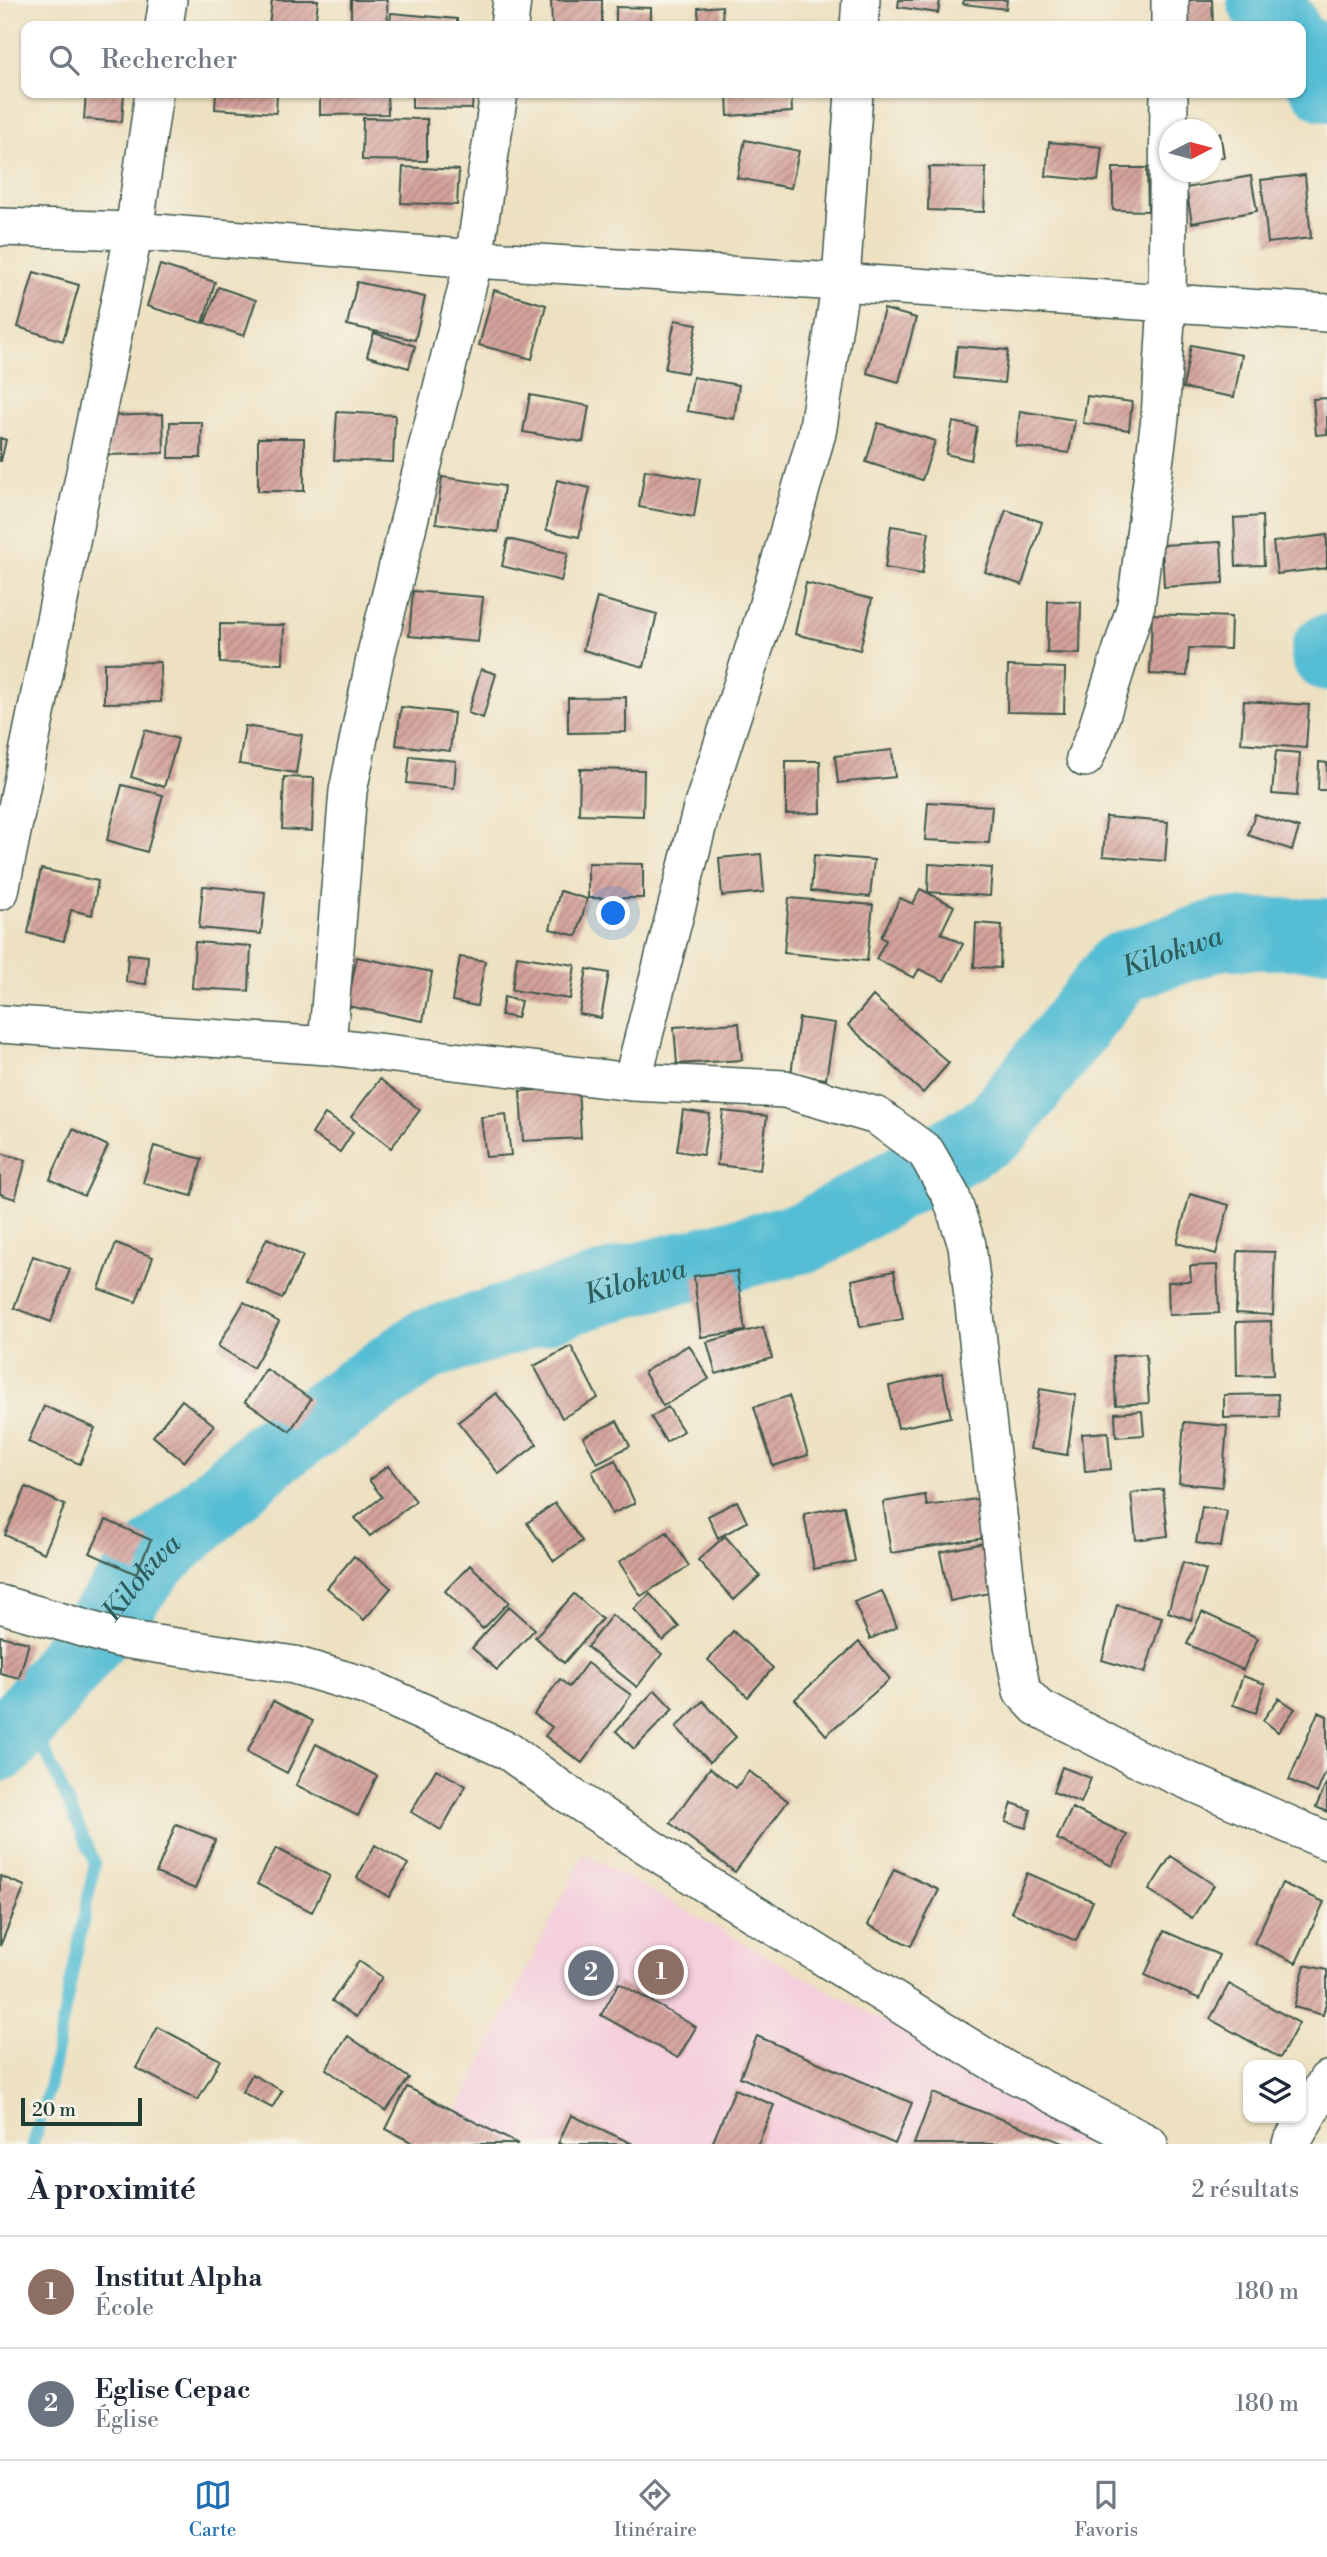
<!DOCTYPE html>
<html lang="fr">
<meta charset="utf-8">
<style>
:root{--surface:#fff;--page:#f6f6f7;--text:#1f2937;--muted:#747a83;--line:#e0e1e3;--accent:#1f6fb2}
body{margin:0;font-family:"Libre Bodoni",serif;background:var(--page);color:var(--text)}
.controls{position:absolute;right:21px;bottom:21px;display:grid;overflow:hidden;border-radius:14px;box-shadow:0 2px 5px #0004}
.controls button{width:63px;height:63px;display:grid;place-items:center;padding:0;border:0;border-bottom:2px solid var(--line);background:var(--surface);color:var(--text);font:35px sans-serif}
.compass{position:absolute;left:1159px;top:119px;width:63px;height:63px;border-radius:50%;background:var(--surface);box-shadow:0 2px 5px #0004;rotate:84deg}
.scale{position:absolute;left:21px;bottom:18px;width:121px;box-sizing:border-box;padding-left:7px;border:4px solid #1f3d34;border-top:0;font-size:19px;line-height:24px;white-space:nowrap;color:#1f3d34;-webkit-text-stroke:5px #f7f3e8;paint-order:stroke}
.you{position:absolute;left:614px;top:914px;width:24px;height:24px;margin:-18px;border:5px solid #fff;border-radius:50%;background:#1a73e8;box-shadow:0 0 0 10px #1a73e833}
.badge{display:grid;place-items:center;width:46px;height:46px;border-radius:50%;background:var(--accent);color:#fff;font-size:23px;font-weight:700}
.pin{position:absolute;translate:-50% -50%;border:4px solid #fff;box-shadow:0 2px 7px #0006}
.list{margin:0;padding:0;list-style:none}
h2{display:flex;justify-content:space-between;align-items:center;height:91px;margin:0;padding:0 28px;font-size:30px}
h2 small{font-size:23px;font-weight:400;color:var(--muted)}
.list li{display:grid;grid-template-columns:46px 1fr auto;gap:21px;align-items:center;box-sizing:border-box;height:112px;padding:0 28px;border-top:2px solid var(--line)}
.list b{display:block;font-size:26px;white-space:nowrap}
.list p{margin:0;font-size:23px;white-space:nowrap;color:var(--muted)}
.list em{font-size:23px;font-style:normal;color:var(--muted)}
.icon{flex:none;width:38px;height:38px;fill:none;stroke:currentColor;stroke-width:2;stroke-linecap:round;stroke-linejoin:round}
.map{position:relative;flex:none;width:1327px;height:2144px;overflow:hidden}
.search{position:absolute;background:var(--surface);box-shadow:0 2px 5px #0004;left:21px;right:21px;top:21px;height:77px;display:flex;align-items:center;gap:18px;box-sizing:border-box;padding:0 24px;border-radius:14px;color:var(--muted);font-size:26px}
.sheet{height:315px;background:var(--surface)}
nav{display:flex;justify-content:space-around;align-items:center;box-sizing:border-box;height:98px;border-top:2px solid var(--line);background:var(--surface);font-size:19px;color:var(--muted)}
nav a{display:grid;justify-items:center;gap:4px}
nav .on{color:var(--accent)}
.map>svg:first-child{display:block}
.built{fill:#f4cfdd}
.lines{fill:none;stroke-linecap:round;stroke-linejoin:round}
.stream{stroke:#57bed4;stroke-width:12}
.river{stroke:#57bed4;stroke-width:72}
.building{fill:url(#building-hatch)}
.minor-casing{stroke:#3e5649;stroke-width:40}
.minor{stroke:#fff;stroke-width:37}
.labels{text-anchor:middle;stroke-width:7;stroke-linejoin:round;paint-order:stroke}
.water-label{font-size:28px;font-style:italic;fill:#2d5d5c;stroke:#f7f3e8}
</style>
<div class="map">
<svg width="1327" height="2144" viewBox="0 0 1327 2144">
<defs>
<pattern id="building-hatch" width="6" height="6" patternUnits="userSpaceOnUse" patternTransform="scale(1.75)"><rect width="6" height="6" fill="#d4a29b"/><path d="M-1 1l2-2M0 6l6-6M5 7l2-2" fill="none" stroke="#ab857f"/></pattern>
</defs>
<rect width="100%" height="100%" fill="#f7f3e8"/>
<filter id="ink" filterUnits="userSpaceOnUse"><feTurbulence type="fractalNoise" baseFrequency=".0143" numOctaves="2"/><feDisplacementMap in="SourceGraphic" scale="14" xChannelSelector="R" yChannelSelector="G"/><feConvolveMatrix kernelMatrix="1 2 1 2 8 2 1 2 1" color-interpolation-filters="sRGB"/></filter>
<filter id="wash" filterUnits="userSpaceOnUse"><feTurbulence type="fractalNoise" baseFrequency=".00686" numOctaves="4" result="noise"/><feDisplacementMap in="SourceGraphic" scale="28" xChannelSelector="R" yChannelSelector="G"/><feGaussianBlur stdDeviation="1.57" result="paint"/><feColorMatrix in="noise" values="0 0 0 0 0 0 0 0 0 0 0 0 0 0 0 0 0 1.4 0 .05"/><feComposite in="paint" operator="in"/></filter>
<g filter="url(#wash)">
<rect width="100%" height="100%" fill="#ede1c1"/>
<!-- built -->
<path class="built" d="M584,1853L1008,2091L1113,2144H441Z"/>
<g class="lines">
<!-- stream -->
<path class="stream" d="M29,1715L95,1863L49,2088L33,2144"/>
<!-- river -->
<g class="river">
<path d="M1263,0L1283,26"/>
<path d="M1301,50L1327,86"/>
<path d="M1327,650V655"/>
<path id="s1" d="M0,1746L29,1715L153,1559L269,1454L426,1345L625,1282L808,1236L996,1127L1121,968L1221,934H1327"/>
</g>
</g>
<g id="blocks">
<!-- building -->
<path class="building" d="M272,0H318L315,26H269Z
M351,0H387L388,26H351Z
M551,0H602V26H552Z
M899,0H940L938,13L898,7Z
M964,0H1007L1006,9L963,4Z
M1184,0H1212L1213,26H1186Z
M722,6L723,26H699L698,8Z
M616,7L651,8V26H616Z
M391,13L457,19V26H390Z
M86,93H124L122,122L84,119Z
M216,93H277L276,113L215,109Z
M320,93H387L388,114L320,115Z
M412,93H473L472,109L412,108Z
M727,93H791L792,112L728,116Z
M363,118L427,119V161L362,160Z
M1220,133L1224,157L1212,159V134Z
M745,140L799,151L791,188L737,178Z
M1049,142L1102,147L1098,181L1046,176Z
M403,167L459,170L457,205L401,203Z
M929,167L986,168L984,212L928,210Z
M1113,168H1147L1148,211L1113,210Z
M1305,175L1311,238L1268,243L1261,180Z
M1251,176L1257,211L1192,223L1186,188Z
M160,265L215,282L203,323L147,306Z
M34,272L79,285L63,341L18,327Z
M357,282L425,297L415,340L347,325Z
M218,287L256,300L244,336L205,323Z
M494,290L546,305L532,359L479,345Z
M884,309L916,318L899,382L867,373Z
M675,320L697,324L687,373L665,369Z
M374,333L415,346L409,368L367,356Z
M1191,345L1242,355L1234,397L1183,388Z
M957,346L1008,350L1004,383L954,378Z
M693,377L739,385L734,419L687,411Z
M530,395L589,406L583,442L523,432Z
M1087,396L1132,402L1129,430L1083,423Z
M1327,398V434L1316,435L1313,399Z
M1020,411L1075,420L1069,453L1016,446Z
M337,412L395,415L393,462L334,460Z
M163,414L164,453L108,455L106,416Z
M170,422H202L201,458H169Z
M953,422L977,427L971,460L946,454Z
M878,423L935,441L922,480L866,462Z
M0,438L6,440L1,461H0Z
M258,438H304V491H258Z
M645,470L700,479L694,517L639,507Z
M442,477L504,486L498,532L436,523Z
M557,480L590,488L579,537L546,530Z
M1006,510L1042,522L1022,585L985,572Z
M1262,516L1264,565L1236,566L1234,518Z
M891,526L929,532L922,574L885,568Z
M1327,535V568L1277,574L1273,542Z
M508,539L568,553L561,581L502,566Z
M1221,542L1223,583L1164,587L1162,545Z
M806,583L872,599L860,650L795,634Z
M413,591L483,597L478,642L409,636Z
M597,598L657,614L644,667L583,650Z
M1048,601L1081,602L1080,654L1047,653Z
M1152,614L1231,617L1230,649L1189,648L1187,676L1150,674Z
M220,624L284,625L283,664L220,663Z
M160,662L161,702L104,703V663Z
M1008,666L1065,668L1064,713L1007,712Z
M481,669L496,674L483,718L468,713Z
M626,697V732L568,733V698Z
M1244,701L1309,705L1306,748L1241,743Z
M401,707L454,713L450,751L396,745Z
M245,726L302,735L296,773L239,764Z
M145,730L178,739L164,787L131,777Z
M892,750L895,777L838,783L835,756Z
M1276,751L1300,753L1297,796L1272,794Z
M410,756L456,761L454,788L407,783Z
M786,761H820L821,813L786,814Z
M1319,762L1327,763V790H1318Z
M580,769L644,770L643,816L579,814Z
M284,777L314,778L312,831L282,829Z
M122,785L163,795L147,852L107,840Z
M928,802L992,806L989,843L925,840Z
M1255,814L1299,828L1292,850L1248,835Z
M1106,817L1168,822L1165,861L1103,856Z
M761,854L764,892L722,896L719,858Z
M814,855L874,860L870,897L811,891Z
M588,863L643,864V898H588Z
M929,864L992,868L990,896L928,892Z
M41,869L98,881L92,915L71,910L64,941L28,933Z
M203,886L265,892L261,934L199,928Z
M920,889L954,906L941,933L963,944L944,981L919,969L914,978L876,959L886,940L881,937L900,898L913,904Z
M560,891L587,899L577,936L550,929Z
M789,898L873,905L867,961L784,953Z
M976,923L1002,925L1000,968L974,967Z
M195,942L251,946L249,991L192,988Z
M128,954L148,956L146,984L126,982Z
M517,956L575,965L570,999L512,990Z
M357,957L432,972L423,1021L347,1006Z
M460,957L485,961L477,1006L452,1001Z
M587,969L609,973L601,1018L579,1014Z
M873,996L949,1063L923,1093L848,1025Z
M504,997L521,1001L517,1018L501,1015Z
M799,1018L835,1023L826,1079L791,1074Z
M739,1023L742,1060L677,1064L674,1027Z
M380,1079L420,1110L391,1148L351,1117Z
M578,1088L581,1138L523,1141L520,1091Z
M683,1110L710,1114L703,1155L677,1151Z
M723,1111L767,1116L760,1170L717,1165Z
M325,1114L353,1132L340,1152L312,1134Z
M506,1114L511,1155L486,1157L481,1117Z
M73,1129L108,1146L84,1196L50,1179Z
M154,1146L202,1159L192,1196L143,1183Z
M0,1153L26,1160L15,1199L0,1194Z
M1190,1194L1229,1205L1216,1254L1177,1243Z
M267,1238L303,1256L282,1299L246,1281Z
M116,1243L153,1257L136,1302L99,1289Z
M1238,1251L1275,1252L1273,1315L1236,1313Z
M33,1256L70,1269L51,1322L14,1308Z
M1217,1265L1219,1313L1169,1315L1168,1282L1191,1281L1190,1266Z
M737,1271L745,1331L701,1337L694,1276Z
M894,1271L903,1319L860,1327L852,1280Z
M244,1302L279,1322L253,1368L218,1346Z
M1271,1321L1273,1375L1237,1376L1236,1322Z
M763,1327L772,1358L716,1374L707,1342Z
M689,1345L709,1379L663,1406L644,1372Z
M571,1346L598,1398L562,1418L534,1366Z
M1146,1354L1149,1403L1116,1405L1113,1356Z
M266,1369L311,1399L290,1431L245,1402Z
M942,1374L951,1417L898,1428L889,1386Z
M1040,1389L1076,1395L1067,1455L1030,1449Z
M496,1393L537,1444L499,1474L458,1422Z
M1278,1394L1279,1417L1224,1418V1395Z
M789,1396L808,1455L773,1466L754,1407Z
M182,1400L214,1425L184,1462L153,1436Z
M44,1406L95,1428L80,1464L28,1442Z
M668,1407L683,1431L666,1442L651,1417Z
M1142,1411L1144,1435L1116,1437L1115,1413Z
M617,1421L630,1446L597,1463L583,1437Z
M1184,1422L1227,1426L1222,1487L1179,1483Z
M1108,1432L1111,1469L1085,1471L1082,1434Z
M615,1460L635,1503L612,1514L592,1471Z
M388,1466L416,1501L370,1536L355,1518L382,1497L369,1480Z
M26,1487L65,1505L44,1553L5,1535Z
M1163,1489L1168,1536L1136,1540L1131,1493Z
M925,1495L927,1506L984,1498L991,1537L891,1553L883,1502Z
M737,1501L747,1522L718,1538L708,1516Z
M555,1503L582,1541L554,1561L527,1523Z
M844,1506L855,1561L814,1569L804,1514Z
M1202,1507L1227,1511L1221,1547L1196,1543Z
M106,1520L151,1540L136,1574L90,1553Z
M667,1532L689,1566L641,1596L619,1562Z
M725,1536L760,1576L734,1600L698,1560Z
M984,1543L994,1592L950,1601L940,1552Z
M354,1556L391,1588L364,1620L327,1588Z
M1183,1562L1206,1570L1191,1620L1168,1612Z
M470,1565L509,1602L483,1629L445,1591Z
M882,1591L897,1627L870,1639L854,1602Z
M574,1594L602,1619L564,1663L535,1637Z
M650,1594L679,1627L663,1641L634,1609Z
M1117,1605L1162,1617L1145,1673L1102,1660Z
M509,1606L535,1629L497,1670L472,1648Z
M1202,1612L1258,1638L1243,1670L1187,1644Z
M612,1615L662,1654L637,1687L587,1647Z
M733,1631L773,1668L748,1697L708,1660Z
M0,1636L29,1643L19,1678L0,1673Z
M859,1642L890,1679L826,1735L795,1699Z
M587,1663L631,1695L582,1763L545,1736L552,1727L534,1714L560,1679L569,1687Z
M1243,1676L1265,1684L1256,1713L1233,1705Z
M655,1690L673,1709L634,1749L616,1731Z
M1279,1698L1295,1709L1278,1732L1263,1720Z
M273,1701L313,1721L287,1773L247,1752Z
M703,1701L736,1737L710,1762L676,1727Z
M1318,1712L1327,1716V1769L1317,1793L1289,1780Z
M316,1744L377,1776L358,1816L296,1785Z
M1062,1767L1091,1778L1081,1803L1053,1792Z
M710,1768L736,1788L749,1771L788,1801L735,1872L670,1823Z
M436,1769L466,1786L441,1830L411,1812Z
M1327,1782V1812L1316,1807Z
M1012,1803L1031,1810L1026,1828L1006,1822Z
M1072,1808L1127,1835L1112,1866L1057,1839Z
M176,1824L215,1840L195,1889L156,1873Z
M375,1845L408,1864L389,1897L357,1878Z
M276,1848L330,1876L312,1912L257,1884Z
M1171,1856L1214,1885L1192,1918L1149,1890Z
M894,1869L939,1890L911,1946L868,1925Z
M1027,1873L1093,1901L1076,1941L1011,1912Z
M0,1876L25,1886L0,1946Z
M1282,1883L1324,1902L1296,1963L1254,1943Z
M1164,1931L1219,1955L1200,1999L1145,1975Z
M359,1961L382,1977L356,2017L332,2001Z
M1305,1965L1327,1970V1999L1323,2015L1294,2007Z
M619,1983L696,2027L678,2058L601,2015Z
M1229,1984L1299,2023L1280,2058L1210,2019Z
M158,2027L220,2060L198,2100L136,2068Z
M348,2036L409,2078L386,2111L326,2069Z
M757,2036L912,2103L895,2144L740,2077Z
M252,2074L282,2091L272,2108L242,2092Z
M407,2087L518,2144H415L386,2129Z
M735,2089L774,2105L758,2144H712Z
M933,2093L1066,2144H914Z
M571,2115L633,2144H558Z"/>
</g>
</g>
<g filter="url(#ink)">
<use href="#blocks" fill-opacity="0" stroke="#3e5649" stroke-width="2"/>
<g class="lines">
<defs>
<path id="minor" d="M164,26L168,0
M509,26L512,0
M859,26L861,0
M1170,26V0
M0,227L134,231L474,259L1327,313
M1085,758L1096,732L1136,605L1160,418L1167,302L1169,93
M0,891L134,231L154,93
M0,1024L327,1046L632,1082L785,1089L877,1116L926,1152L951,1196L967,1245L1013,1645L1022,1691L1037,1707L1134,1757L1327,1841
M327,1046L348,791L376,654L474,259L499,93
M632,1082L702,808L763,621L817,433L841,281L854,93
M0,1604L117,1638L294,1665L365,1686L508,1751L566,1793L706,1884L1006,2070L1149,2144
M1291,2144L1327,2080"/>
</defs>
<!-- minor casing -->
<use href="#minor" class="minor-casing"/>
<!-- minor -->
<use href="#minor" class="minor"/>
</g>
</g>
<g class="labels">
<!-- water labels -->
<g class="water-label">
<text dy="10" stroke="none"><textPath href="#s1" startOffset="1460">Kilokwa</textPath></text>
<text dy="10" stroke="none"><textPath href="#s1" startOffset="808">Kilokwa</textPath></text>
<text dy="10" stroke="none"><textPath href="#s1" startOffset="220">Kilokwa</textPath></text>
</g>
</g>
</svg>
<div class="controls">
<button><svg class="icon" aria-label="layers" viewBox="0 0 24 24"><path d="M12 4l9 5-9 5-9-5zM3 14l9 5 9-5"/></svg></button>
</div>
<svg class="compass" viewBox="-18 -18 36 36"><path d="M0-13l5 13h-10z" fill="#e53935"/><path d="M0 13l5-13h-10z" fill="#747a83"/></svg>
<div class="scale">20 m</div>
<div class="you"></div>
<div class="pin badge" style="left:661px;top:1972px;background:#8d6e63">1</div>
<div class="pin badge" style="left:591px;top:1973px;background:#6b7280">2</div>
<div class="search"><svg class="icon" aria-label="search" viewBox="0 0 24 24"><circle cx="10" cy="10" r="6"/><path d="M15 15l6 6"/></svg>Rechercher</div>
</div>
<section class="sheet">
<h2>À proximité<small>2 résultats</small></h2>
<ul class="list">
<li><span class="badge" style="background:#8d6e63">1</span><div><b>Institut Alpha</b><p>École</p></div><em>180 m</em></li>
<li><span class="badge" style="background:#6b7280">2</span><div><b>Eglise Cepac</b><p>Église</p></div><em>180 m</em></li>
</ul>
</section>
<nav>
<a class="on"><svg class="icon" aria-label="map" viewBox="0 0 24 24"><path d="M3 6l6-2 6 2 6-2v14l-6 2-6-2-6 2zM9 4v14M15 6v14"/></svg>Carte</a>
<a><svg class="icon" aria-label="directions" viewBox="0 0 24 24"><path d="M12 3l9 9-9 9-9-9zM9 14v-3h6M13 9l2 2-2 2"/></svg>Itinéraire</a>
<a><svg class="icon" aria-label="saved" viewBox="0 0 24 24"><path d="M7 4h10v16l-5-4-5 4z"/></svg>Favoris</a>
</nav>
